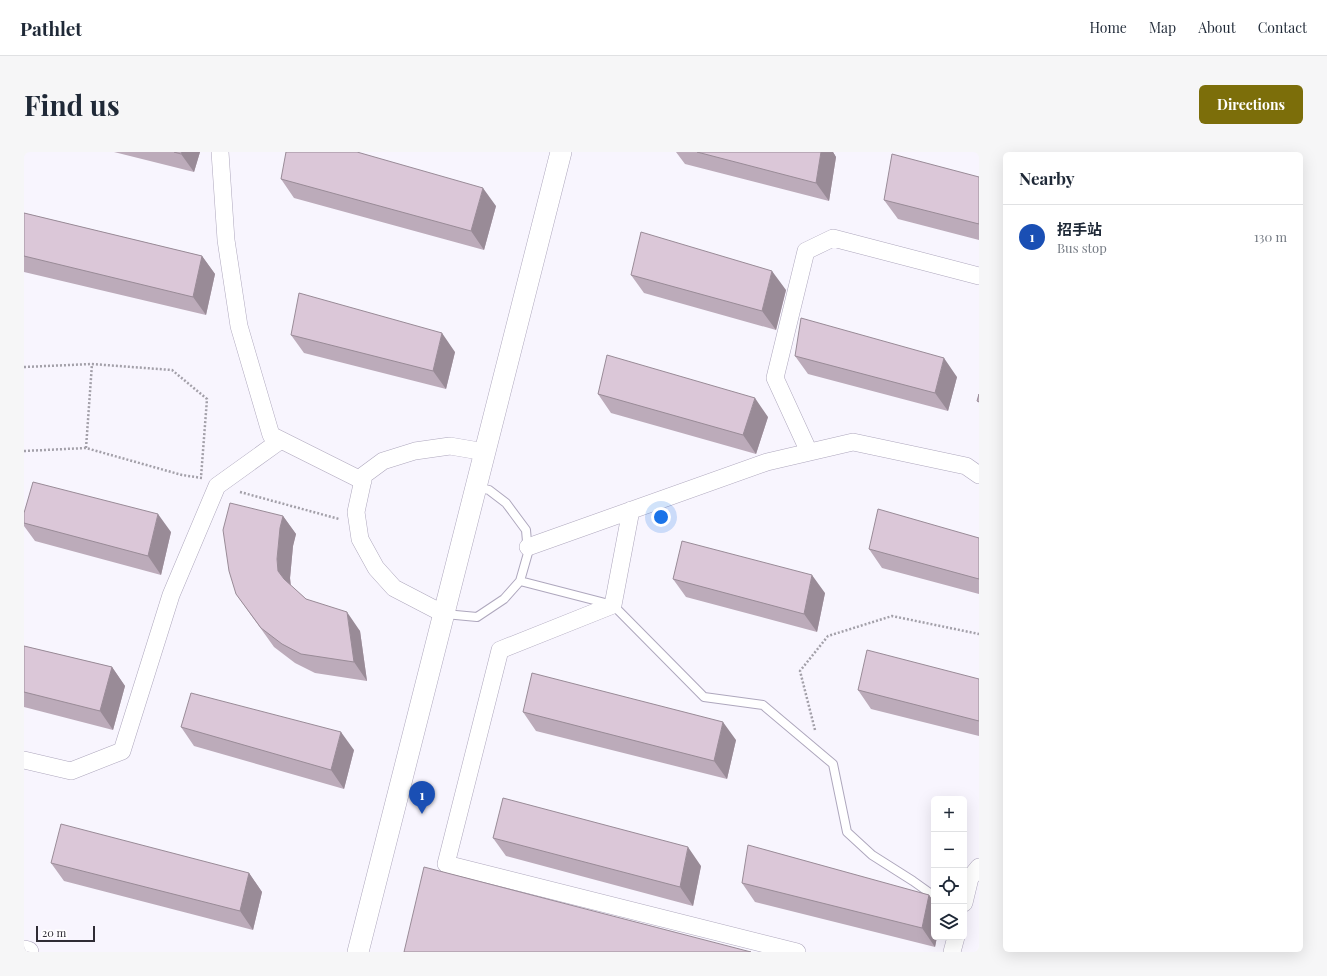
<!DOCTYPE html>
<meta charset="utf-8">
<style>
:root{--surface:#fff;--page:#f6f6f7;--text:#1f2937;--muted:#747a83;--line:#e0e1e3;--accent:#7c6e0a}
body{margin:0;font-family:"Playfair Display","Noto Sans SC",serif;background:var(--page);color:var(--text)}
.controls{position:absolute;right:12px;bottom:12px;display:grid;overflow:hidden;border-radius:6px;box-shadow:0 4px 16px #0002}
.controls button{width:36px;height:36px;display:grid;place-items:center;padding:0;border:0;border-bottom:1px solid var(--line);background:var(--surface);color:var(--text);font:20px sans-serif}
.scale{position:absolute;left:12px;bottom:10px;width:59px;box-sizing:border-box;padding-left:4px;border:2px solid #2f2c35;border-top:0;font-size:11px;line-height:14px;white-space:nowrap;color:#2f2c35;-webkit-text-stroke:3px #fff;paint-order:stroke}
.you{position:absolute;left:637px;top:365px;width:14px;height:14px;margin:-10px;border:3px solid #fff;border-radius:50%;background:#1a73e8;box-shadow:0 0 0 6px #1a73e833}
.badge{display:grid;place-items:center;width:26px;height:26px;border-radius:50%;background:var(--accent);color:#fff;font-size:13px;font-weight:700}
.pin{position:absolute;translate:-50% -33px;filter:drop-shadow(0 1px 2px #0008)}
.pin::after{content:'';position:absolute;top:21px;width:14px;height:12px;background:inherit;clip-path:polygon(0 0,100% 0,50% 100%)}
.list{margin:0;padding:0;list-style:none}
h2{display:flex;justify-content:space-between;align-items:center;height:52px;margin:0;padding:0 16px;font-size:17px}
h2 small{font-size:13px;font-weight:400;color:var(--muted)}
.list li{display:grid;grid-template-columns:26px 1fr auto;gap:12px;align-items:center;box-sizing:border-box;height:64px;padding:0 16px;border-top:1px solid var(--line)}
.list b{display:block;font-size:15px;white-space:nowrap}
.list p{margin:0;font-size:13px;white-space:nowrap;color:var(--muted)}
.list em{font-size:13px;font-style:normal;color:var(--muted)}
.icon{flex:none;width:22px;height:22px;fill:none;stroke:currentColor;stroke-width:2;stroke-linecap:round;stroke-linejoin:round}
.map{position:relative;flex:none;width:955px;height:800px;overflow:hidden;border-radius:6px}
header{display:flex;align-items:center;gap:24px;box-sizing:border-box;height:56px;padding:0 20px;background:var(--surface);border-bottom:1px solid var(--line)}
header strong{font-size:19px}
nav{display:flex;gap:22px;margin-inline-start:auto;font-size:14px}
.intro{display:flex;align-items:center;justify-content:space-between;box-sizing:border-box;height:96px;padding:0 24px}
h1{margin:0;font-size:28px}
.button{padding:10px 18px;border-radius:6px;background:var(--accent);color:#fff;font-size:14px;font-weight:700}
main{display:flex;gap:24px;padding:0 24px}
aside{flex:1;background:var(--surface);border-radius:6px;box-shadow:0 4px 16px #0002}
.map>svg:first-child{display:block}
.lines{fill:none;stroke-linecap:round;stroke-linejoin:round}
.service-casing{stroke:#aea7bd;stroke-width:10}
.minor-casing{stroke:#aea7bd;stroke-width:18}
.tertiary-casing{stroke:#aea7bd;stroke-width:22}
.path{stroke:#a3a0a9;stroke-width:2.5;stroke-dasharray:2 2;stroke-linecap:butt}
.service{stroke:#fff;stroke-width:8}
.minor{stroke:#fff;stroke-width:17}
.tertiary{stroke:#fff;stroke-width:21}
.wall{fill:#bcabba}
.shaded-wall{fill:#998b97}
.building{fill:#dbc7d8;stroke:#998b97}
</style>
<header>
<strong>Pathlet</strong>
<nav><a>Home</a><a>Map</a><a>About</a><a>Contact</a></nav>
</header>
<div class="intro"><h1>Find us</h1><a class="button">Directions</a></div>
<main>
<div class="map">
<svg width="955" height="800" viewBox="0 0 955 800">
<rect width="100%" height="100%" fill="#f8f5fe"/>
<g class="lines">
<defs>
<path id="service" d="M496,429L589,453L680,545L739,553L809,612L823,680L848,703L889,729L910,744
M421,462L453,465L480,447L496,429L504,401L502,378L482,351L465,338L452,335"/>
<path id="minor" d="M196,0L202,88L215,174L247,283L339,329
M785,300L751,226L782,99L809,86L955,124
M607,358L589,453L476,498L422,712L773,800
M504,395L743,310L829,290L942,314L955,323
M420,462L370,436L352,416L336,387L332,360L340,323L359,309L391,299L426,294L461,300
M0,608L47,619L98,599L147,443L193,334L257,288
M940,751L946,726L955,715
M928,800L932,785"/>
<path id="tertiary" d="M0,799L4,800
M334,800L537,0"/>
</defs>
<!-- service casing -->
<use href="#service" class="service-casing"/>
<!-- minor casing -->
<use href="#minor" class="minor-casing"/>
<!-- tertiary casing -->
<use href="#tertiary" class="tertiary-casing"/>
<!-- path -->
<path class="path" d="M0,215L68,212L148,218L183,247L177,325
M62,296L68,212
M0,299L62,296L158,323L178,326
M216,340L315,367
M791,578L776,519L804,484L868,464L955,482"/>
<!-- service -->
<use href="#service" class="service"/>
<!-- minor -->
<use href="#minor" class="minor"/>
<!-- tertiary -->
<use href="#tertiary" class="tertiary"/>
</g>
<!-- wall -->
<path class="wall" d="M90,0H176L170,20Z
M652,0H809L812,5L805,49L661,12Z
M955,25V88L874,67L860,48Z
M257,27L472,54L460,98L270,46Z
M0,61L178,104L191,122L182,163L0,120Z
M607,123L762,138L752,178L620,141Z
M267,183L431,200L422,237L280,201Z
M771,204L933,225L924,259L784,222Z
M574,242L744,265L732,302L587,261Z
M0,361L147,380L137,423L11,389L0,374Z
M259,364L272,382L269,394L266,426L267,434L282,447L336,479L343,529L291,521L271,511L250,495L212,442Z
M955,386V442L858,416L845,397Z
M649,427L801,441L793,480L662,445Z
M0,494L88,515L101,534L89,578L0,555Z
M955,527V584L847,557L834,538Z
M499,560L712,588L703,627L512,579Z
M157,575L330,598L320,637L170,594Z
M469,686L677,714L669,754L482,704Z
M27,711L225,721L238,740L229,778L40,729Z
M718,731L905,743L910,750V785H913L911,795L731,750Z"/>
<!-- shaded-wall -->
<path class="shaded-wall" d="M158,0H176L170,20L157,2Z
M797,0H809L812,5L805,49L792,31Z
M459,36L472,54L460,98L447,79Z
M178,104L191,122L182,163L169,145Z
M748,119L762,138L752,178L738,159Z
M418,181L431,200L422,237L409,219Z
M920,206L933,225L924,259L911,241Z
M731,246L744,265L732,302L719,283Z
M134,362L147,380L137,423L124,404Z
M259,364L272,382L269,394L266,426L267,437L260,427L254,419L253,407L256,376Z
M788,423L801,441L793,480L780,462Z
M323,460L336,479L343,529L330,510Z
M88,515L101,534L89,578L76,559Z
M699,570L712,588L703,627L690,609Z
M317,580L330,598L320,637L307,618Z
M664,695L677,714L669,754L656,735Z
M225,721L238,740L229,778L216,759Z
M905,743L910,750V785H913L911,795L898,776Z"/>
<!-- building -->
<path class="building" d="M150,0H158L157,2Z
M262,0H333L459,36L447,79L257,27Z
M673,0H797L792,31Z
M868,2L955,25V72L860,48Z
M0,61L178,104L169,145L0,104Z
M617,80L748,119L738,159L607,123Z
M275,141L418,181L409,219L267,183Z
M777,166L920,206L911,241L771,204Z
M583,203L731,246L719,283L574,242Z
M955,242V250L953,249Z
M9,330L134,362L124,404L0,371V361Z
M206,351L259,364L256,376L253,407L254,419L260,427L282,447L323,460L330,510L277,502L258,492L237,476L212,442L205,419L199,378Z
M854,357L955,386V427L845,397Z
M658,389L788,423L780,462L649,427Z
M0,494L88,515L76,559L0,540Z
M843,498L955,527V569L834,538Z
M508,521L699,570L690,609L499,560Z
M167,541L317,580L307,618L157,575Z
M479,646L664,695L656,735L469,686Z
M37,672L225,721L216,759L27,711Z
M724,693L905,743L898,776L718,731Z
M400,715L727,800H380Z"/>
</svg>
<div class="controls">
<button>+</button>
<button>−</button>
<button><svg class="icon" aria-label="locate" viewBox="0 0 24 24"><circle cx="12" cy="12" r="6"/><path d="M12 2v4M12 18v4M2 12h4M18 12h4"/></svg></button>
<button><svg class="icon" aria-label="layers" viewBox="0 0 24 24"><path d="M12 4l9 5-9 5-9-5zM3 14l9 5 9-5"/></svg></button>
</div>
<div class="scale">20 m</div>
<div class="you"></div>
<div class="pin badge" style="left:398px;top:662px;background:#1a4fb4">1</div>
</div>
<aside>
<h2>Nearby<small></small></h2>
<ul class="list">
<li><span class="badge" style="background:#1a4fb4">1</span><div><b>招手站</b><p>Bus stop</p></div><em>130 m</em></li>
</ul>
</aside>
</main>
